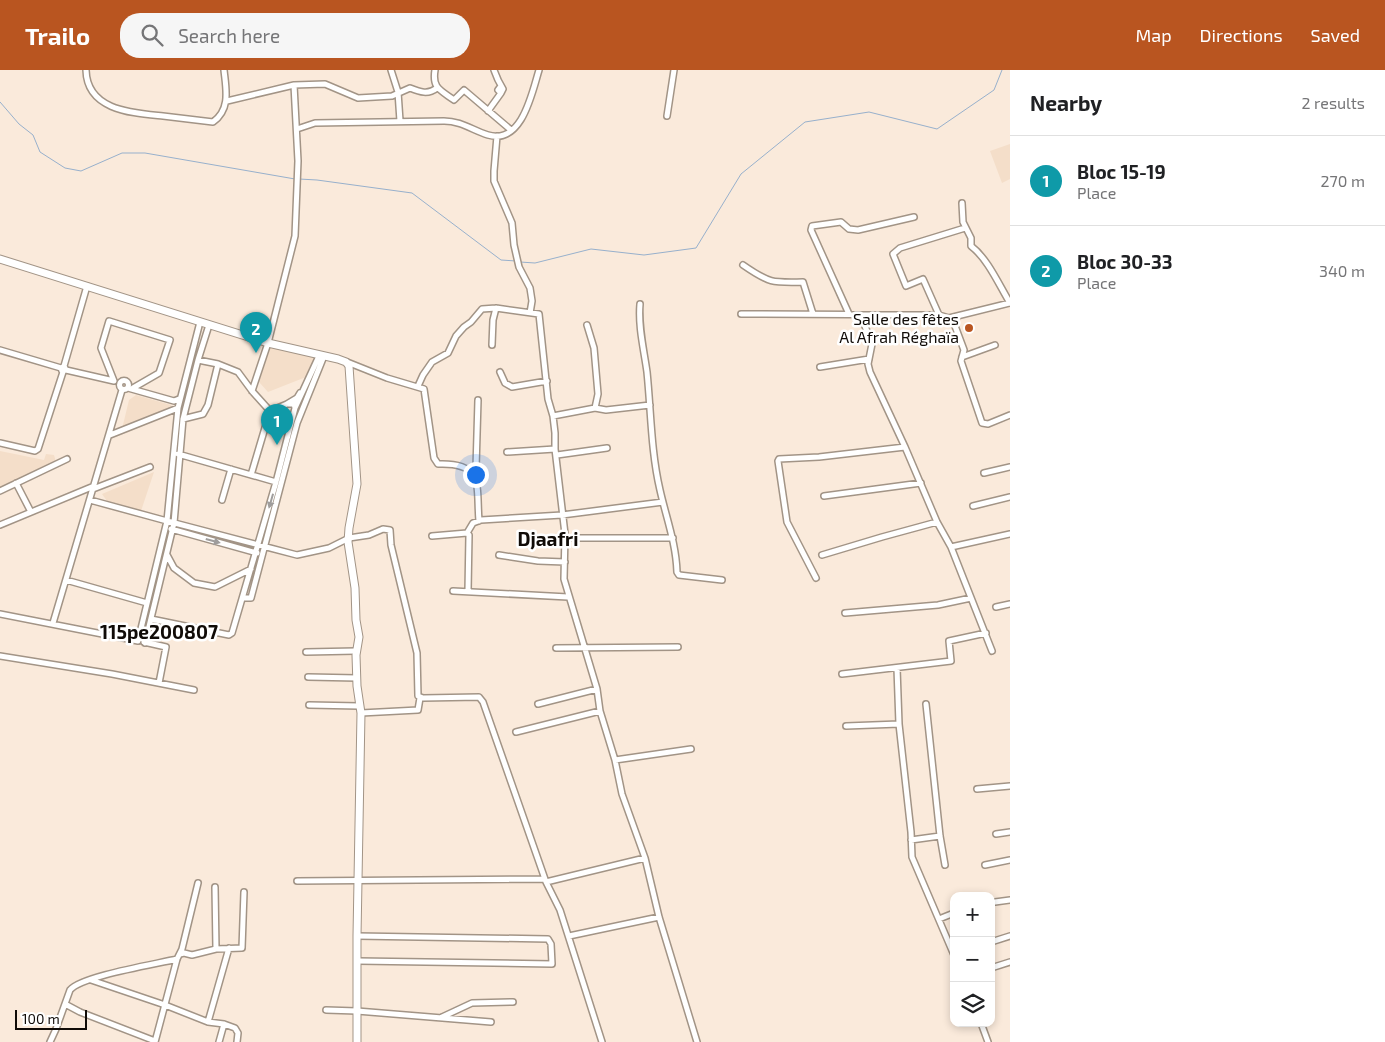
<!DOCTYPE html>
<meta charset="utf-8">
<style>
:root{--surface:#fff;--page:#f6f6f6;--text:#202124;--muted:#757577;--line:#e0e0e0;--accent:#b95520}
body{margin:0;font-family:"Exo 2",sans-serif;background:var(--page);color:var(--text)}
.controls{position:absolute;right:15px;bottom:15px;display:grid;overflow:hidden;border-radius:10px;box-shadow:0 2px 8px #0003}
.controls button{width:45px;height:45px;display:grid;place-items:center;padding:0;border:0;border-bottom:1px solid var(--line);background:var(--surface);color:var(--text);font:25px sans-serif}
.scale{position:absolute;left:15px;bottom:12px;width:72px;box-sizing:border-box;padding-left:5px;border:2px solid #100b07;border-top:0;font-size:14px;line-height:18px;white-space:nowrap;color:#100b07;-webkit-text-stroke:4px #fff;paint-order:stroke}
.you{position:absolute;left:475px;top:404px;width:18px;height:18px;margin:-12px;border:4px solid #fff;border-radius:50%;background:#1a73e8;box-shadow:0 0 0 8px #1a73e833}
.badge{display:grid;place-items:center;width:32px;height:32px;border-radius:50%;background:var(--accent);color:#fff;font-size:16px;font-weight:700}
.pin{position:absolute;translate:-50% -41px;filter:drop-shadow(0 1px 2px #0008)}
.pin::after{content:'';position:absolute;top:26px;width:18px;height:15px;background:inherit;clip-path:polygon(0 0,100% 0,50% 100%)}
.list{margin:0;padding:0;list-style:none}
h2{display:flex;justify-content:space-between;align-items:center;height:65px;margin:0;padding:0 20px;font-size:21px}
h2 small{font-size:16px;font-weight:400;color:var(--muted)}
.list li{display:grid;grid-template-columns:32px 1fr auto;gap:15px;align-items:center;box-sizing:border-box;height:90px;padding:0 20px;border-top:1px solid var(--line)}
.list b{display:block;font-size:19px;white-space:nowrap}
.list p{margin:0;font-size:16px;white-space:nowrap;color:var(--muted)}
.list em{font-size:16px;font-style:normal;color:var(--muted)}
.icon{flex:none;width:28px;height:28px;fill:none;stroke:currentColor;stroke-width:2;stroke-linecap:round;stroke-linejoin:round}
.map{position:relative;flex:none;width:1010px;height:972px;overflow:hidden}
header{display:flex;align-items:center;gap:30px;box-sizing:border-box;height:70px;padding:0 25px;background:var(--accent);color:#fff}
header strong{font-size:24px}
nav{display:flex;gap:28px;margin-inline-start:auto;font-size:18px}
.search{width:350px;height:45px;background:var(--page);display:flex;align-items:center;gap:12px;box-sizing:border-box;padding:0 18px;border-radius:20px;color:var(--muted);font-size:19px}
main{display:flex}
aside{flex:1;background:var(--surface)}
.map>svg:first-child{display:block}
.built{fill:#f4dec9}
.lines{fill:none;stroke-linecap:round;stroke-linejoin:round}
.stream{stroke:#97b0cc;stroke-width:1}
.minor-casing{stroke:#a29486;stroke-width:8}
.tertiary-casing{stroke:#a29486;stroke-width:9}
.minor{stroke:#fff;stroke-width:5}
.tertiary{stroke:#fff;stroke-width:7}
.oneway{fill:#9f9d9c}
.poi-dot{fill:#b95520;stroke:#fff;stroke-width:2}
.labels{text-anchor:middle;stroke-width:5;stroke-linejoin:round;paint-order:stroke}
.poi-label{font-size:16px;fill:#100b07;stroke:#fff;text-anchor:end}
.quarter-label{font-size:19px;font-weight:bold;fill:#100b07;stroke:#fff}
</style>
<header>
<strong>Trailo</strong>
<div class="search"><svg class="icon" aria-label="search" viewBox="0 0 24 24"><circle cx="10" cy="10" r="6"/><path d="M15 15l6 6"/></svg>Search here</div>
<nav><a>Map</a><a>Directions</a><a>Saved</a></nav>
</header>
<main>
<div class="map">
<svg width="1010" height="972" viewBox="0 0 1010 972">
<rect width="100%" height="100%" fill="#faeadb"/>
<!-- built -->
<path class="built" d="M1010,74V109L1002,113L990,81Z
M269,277L315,287L306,307L268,322L259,312Z
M136,325L171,335L172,339L122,359L129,330Z
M0,381L44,390L46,384L54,385L56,392L0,418Z
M154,402L141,441L107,431L102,424Z"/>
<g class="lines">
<!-- stream -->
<path class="stream" d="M0,32L19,54L33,65L40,82L65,98L81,101L122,83H145L295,109
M299,109L317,110L412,123L501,190L516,191
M520,192L535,193L591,179L644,185L696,178L741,104L805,52L869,42L937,59L994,20L1002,0"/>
<defs>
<path id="minor" d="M86,0C87,41 133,43 163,46C180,48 196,50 213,52C231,39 226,19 224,0
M391,0L398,22L400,51
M435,0C432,18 440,20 454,30L464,20L511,60
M494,0C497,9 498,11 503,19L501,23L498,20L501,16
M227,31L294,15L325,14L358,28L392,26L410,18C420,22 428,25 437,18
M488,41L501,23
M667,46L674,0
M297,59L315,53L444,51C461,51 472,60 488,65C522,75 532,23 539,0
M497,66L494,101V111L512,153L514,175L519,197L530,218L532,231L530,243
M962,133L963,152L971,168V176C988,189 999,215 1010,233
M743,195C769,213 772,213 803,212L813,244
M640,234C638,257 644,280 647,302C651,341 651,382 660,420C666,447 676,473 677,502L679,505L722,510
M741,244L939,245L949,248L1010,233
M849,244L811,160L812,156L841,152L849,159L858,160L914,147
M939,245L923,209L906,216L893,184L900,178L965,158
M861,246L872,274L868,294L870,302L905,377L937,452L951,477L992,581
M952,248L964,280L961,291L982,353L988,354L1010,345
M200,252L178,338L167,451L297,485L329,478L349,468L369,465L383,459L390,460L391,475L417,583L418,626L423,628L479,627L483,632L546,812L560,840L602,972
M587,255L594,278L598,324L595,338
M492,275L493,250L496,238
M0,280L61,298
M962,287L995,275
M198,290L218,294
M347,292L387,308L424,319L434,388L438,394C485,392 476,417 479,451
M64,296L87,216
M820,297L869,289
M66,300L62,301L61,298L64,296L66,300L114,311L101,278L109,251L170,270L159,303L133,318
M500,302L505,313L512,317L547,311
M119.5 315a4.5 4.5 0 1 1 9 0a4.5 4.5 0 1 1-9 0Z
M418,316L423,305L432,292L448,283L456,266L464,257L471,252L482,239L496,238L539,244L548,329L553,346L555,363V379L565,464L564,509L597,619L600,641L615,690L622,724L645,788L659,847L697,972
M128,318L174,331L179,329
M252,321L268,273L295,166L298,91L294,15
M295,338L294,334H287L297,328L300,323
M270,341L287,334
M553,346L595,338L606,340L650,335
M183,349L203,344L208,335L218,294L238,302L252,321L270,341L251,405
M110,365L178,338
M0,373L35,381L38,379L63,302
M507,382L555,379
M178,384L276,412
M557,385L607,378
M984,403L1010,397
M473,404L476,398L478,330
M16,413L31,442
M93,419L150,397
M0,421L67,389
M824,426L921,413
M222,430L231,399
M973,436L1010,427
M0,455L94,416
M171,459L257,483
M432,466L467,463
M564,468H673
M951,477L1010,464
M167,485L174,498L194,513L215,517L251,499
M499,485L538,491L565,492
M822,485L882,467L937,452
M816,508L787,452L778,391L779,389L819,387L905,377
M66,510L147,533
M453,521L568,527
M468,521L469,465L467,463L473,453L481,450L562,445L663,432
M243,528H251L297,353L324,286
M996,537L1010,534
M845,543L938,535L971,528
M0,544L138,571L167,451L90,430
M151,549L229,565L232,563L276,412L295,338L319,286
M53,553L122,320
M144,572L166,577L159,613
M145,573L174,453L183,349L198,290L209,255
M556,578L678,577
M306,582L356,581
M0,586L112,604L194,620
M897,598L899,654L911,762L912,787L954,885
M842,604L951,591L949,571L986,563
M308,607L357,608
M538,634L597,619
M926,634L940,766L945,795
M309,635L359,636
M361,643L418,640L420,628
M846,656L899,654
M516,662L600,641
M615,690L691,679
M977,719L1010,716
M996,764L1010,762
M911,770L940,766
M985,795L1010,790
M297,811L545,809
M546,812L645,788
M215,817L216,879
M995,832L1010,830
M939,849L954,843
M357,866L548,869L551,874L552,894L358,891
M569,866L659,847
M991,872L1010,866
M180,884L184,883L192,885L216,879L242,878L244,822
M991,898L1010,892
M91,910L165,935L208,952L224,954L235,958L238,963L237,972
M65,934L80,942L155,971
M326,940L357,941L491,952
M442,947L472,933L513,932
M208,952L229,878
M981,953L988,972
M50,972L56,959L70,920C81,906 157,894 177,889
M155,972L177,889L182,879L198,813
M219,972L224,954"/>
<path id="tertiary" d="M0,189L268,273L338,289L346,292L349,296L357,414L349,458L348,472L355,518L356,550L359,567L356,585L357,616L361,643L357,866V972"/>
</defs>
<!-- minor casing -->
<use href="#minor" class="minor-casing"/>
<!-- tertiary casing -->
<use href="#tertiary" class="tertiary-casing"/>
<!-- minor -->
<use href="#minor" class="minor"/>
<!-- tertiary -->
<use href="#tertiary" class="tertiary"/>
</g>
<!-- one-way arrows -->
<defs><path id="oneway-solid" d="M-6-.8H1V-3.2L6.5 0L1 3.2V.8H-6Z" transform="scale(1.25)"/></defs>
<g class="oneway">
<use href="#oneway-solid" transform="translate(271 431) rotate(106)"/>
<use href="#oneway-solid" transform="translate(213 471) rotate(15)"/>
</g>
<!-- markers -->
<circle class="poi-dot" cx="969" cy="258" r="5"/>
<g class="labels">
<!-- poi labels -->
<g class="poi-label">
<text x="959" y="255">Salle des fêtes<tspan x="959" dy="18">Al Afrah Réghaïa</tspan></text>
</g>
<!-- quarter labels -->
<g class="quarter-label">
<text x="548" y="476">Djaafri</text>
<text x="159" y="569">115pe200807</text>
</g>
</g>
</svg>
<div class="controls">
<button>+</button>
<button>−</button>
<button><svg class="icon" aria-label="layers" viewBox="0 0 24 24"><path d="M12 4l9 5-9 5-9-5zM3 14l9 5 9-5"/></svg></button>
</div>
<div class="scale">100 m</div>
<div class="you"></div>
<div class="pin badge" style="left:277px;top:375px;background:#0f9aa8">1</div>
<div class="pin badge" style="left:256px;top:283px;background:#0f9aa8">2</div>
</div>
<aside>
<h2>Nearby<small>2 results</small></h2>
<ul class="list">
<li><span class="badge" style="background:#0f9aa8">1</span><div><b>Bloc 15-19</b><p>Place</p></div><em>270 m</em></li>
<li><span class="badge" style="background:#0f9aa8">2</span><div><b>Bloc 30-33</b><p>Place</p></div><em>340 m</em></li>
</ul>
</aside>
</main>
